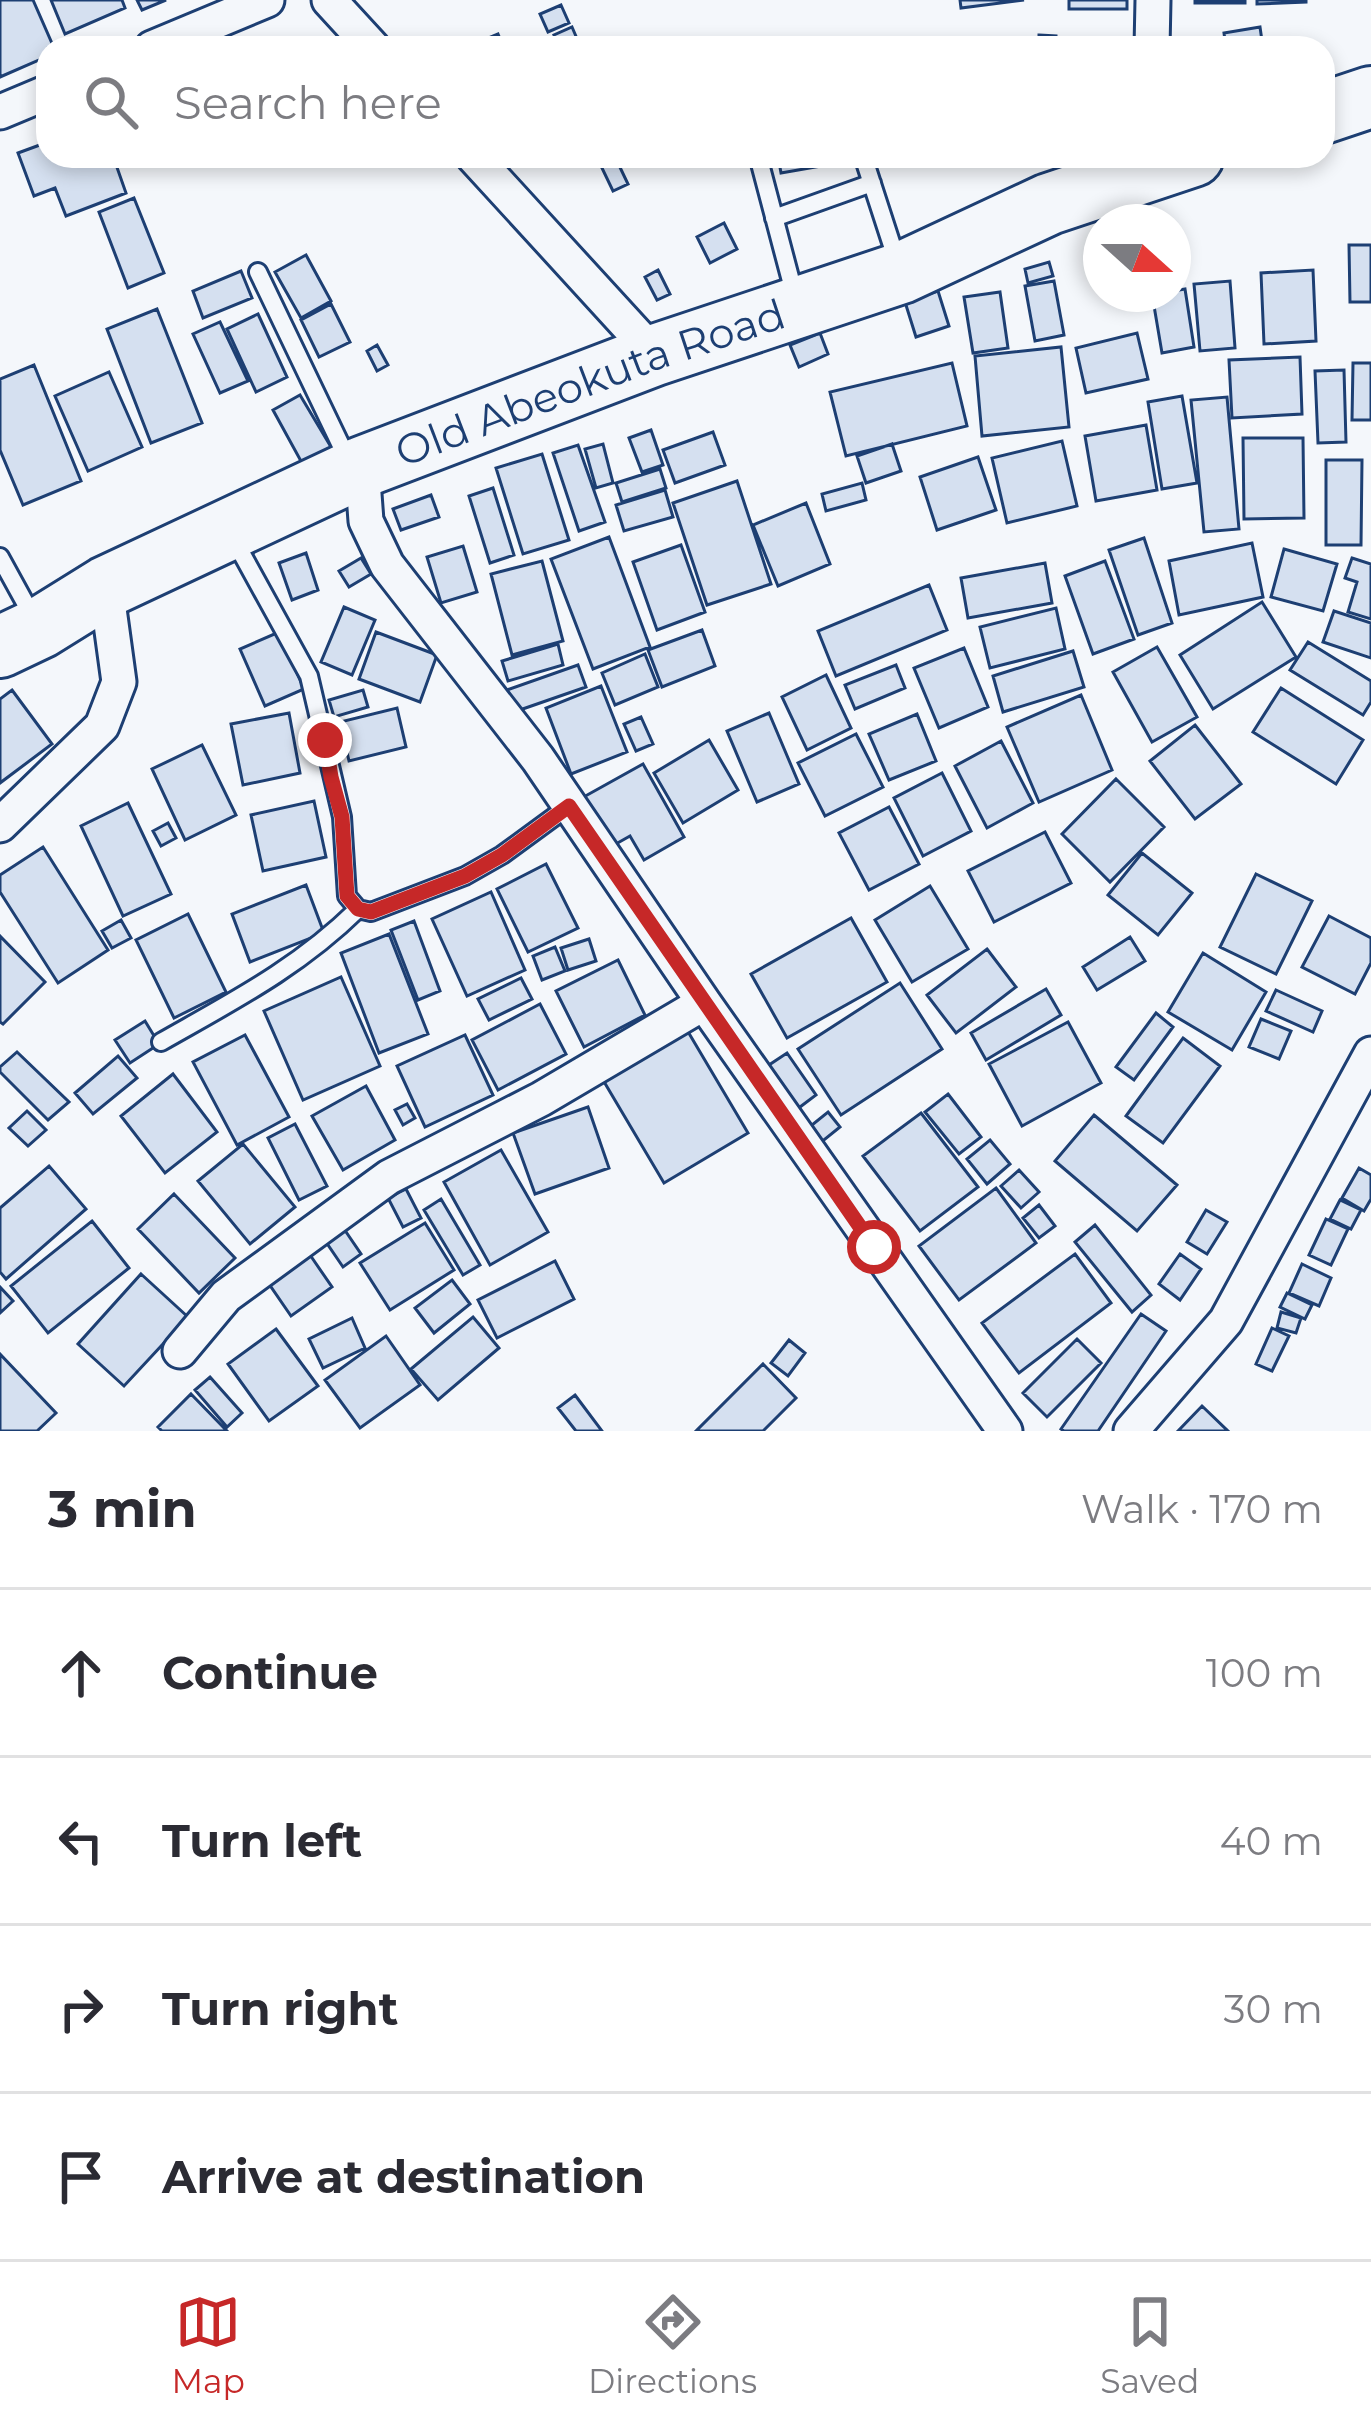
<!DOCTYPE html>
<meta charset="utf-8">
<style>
:root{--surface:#fff;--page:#f2f2f3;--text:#2b2b33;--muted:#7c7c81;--line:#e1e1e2;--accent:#c62828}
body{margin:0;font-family:Montserrat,sans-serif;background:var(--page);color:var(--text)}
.compass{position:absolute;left:1083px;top:204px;width:108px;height:108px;border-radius:50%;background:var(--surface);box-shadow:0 6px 18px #0003;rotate:111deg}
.stop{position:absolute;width:36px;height:36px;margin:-27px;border:9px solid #c62828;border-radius:50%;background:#fff}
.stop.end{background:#c62828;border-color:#fff;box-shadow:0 3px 12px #0008}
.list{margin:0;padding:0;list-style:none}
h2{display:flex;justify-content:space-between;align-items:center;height:156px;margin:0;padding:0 48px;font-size:51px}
h2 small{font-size:39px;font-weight:400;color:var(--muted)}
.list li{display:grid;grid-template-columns:78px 1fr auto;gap:36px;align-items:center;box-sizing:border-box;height:168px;padding:0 48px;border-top:3px solid var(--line)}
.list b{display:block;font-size:45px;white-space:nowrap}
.list em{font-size:39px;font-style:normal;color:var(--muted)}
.icon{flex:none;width:66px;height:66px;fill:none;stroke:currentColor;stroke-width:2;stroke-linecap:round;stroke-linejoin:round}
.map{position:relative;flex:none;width:1371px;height:1431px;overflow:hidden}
.search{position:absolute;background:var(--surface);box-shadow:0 6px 18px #0003;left:36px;right:36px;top:36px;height:132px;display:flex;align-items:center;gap:30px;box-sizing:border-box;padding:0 42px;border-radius:36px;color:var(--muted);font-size:45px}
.sheet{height:828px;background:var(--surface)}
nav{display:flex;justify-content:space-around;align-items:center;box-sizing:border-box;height:168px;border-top:3px solid var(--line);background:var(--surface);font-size:33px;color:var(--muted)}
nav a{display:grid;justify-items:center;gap:6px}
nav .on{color:var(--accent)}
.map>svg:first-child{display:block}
.building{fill:#d5e0f0;stroke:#1d3f73;stroke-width:3}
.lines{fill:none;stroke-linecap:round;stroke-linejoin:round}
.lane-casing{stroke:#1d3f73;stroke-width:22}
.street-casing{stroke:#1d3f73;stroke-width:39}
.highway-casing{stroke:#1d3f73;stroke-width:66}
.lane{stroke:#f4f7fb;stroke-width:16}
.street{stroke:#f4f7fb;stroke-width:33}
.highway{stroke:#f4f7fb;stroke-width:60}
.route{stroke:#c62828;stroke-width:15}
.labels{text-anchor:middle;stroke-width:9;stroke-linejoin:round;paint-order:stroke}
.street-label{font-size:42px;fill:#1d3f73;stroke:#f4f7fb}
</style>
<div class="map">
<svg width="1371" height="1431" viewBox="0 0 1371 1431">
<rect width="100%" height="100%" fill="#f4f7fb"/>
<!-- building -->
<path class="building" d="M0,0H33L54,48H48V56L0,77Z
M51,0H122L125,8L65,34Z
M137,0H166L142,10Z
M960,0H1024L961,8Z
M1069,0H1127V9H1069Z
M1195,0H1245V3H1195Z
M1257,0H1306V2L1257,4Z
M561,5L569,23L548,32L540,14Z
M572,27L581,48H560L554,35Z
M1260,27L1263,48H1226L1224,33Z
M498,34L504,48H484L481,41Z
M1039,35L1056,36V48H1039Z
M48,142V156H113L126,193L66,216L55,188L34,196L18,153Z
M778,156H843L844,162L781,173Z
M616,159L628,184L613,191L601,166Z
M134,198L164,273L128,288L99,212Z
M724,223L737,249L710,263L697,237Z
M1349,245H1371V302H1350Z
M306,255L331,301L301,318L275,272Z
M1049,262L1053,276L1028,283L1025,269Z
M658,270L670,294L657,300L645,277Z
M1313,270L1316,341L1264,344L1261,273Z
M241,271L252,298L203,318L193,291Z
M1054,281L1064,335L1035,341L1025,286Z
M1230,281L1235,348L1200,351L1194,284Z
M1185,289L1194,347L1162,353L1152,294H1173V291Z
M938,291L949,326L916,337L905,302Z
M1000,292L1008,348L973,353L964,297Z
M331,304L350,342L319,357L301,320Z
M157,309L202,423L151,443L107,329Z
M258,314L287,377L256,392L227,329Z
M220,322L248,381L220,393L193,334Z
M820,333L828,354L799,367L790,345Z
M1137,333L1148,379L1086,393L1076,348Z
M377,345L388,365L377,371L367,351Z
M1061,347L1069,427L982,436L975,356Z
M1300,357L1302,414L1232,418L1229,360Z
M952,363L967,426L846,456L830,392Z
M1353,363H1371V420H1352Z
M34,365L81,481L23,505L0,450V379Z
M1344,370L1346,442L1318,443L1315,371Z
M109,372L142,447L88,471L55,396Z
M300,395L331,447L302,463L273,410Z
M1182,396L1197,483L1162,489L1148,402Z
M1227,397L1239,529L1204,532L1191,400Z
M1146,425L1157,490L1096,501L1085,436Z
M651,430L663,465L642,472L629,438Z
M713,432L725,465L675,483L663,450Z
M1243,438H1303L1304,518L1244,519Z
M1062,441L1077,506L1007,523L992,458Z
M603,444L613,483L596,488L585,449Z
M892,444L901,471L866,483L857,456Z
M578,445L605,522L579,531L553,453Z
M542,454L569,540L523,554L496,468Z
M978,457L996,510L937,530L920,477Z
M1326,460H1362L1361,545H1326Z
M660,469L666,488L622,502L616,483Z
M737,481L771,584L707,605L673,503Z
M862,483L866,500L826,511L822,494Z
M493,488L514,555L490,563L469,496Z
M665,490L673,517L624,531L616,505Z
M431,495L439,517L401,530L393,509Z
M806,503L830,564L778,586L753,525Z
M609,537L650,647L593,669L551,559Z
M1144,538L1172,623L1138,635L1109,550Z
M1252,543L1263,597L1179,615L1169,561Z
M681,545L705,612L657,630L633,562Z
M463,546L477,592L441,603L427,557Z
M1284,549L1337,564L1323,611L1271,597Z
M306,553L318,590L292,600L279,563Z
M361,558L371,574L349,587L339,571Z
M1352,558L1371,564V619L1348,612L1357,582L1345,578Z
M542,561L563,641L512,655L491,574Z
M1105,561L1134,639L1093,654L1065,576Z
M1045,563L1052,603L968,618L961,578Z
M929,585L947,630L836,676L818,631Z
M1262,602L1296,657L1213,709L1180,655Z
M344,607L375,620L352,675L321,662Z
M1056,608L1065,649L990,668L980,627Z
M1334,611L1371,623V658L1323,642Z
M702,630L715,666L662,687L648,650Z
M279,632L304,689L265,706L240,649Z
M376,632L437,655L420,702L359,679Z
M1308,642L1371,681V702L1363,715L1290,670Z
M558,644L563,665L508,681L502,661Z
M1157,647L1197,717L1152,742L1113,672Z
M964,648L988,707L939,728L914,668Z
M1073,651L1084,687L1003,712L993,676Z
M645,654L658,687L615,705L602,673Z
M578,665L586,687L514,712L507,690Z
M896,665L905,688L855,709L845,685Z
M826,675L851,728L807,750L782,697Z
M601,686L627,752L571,774L546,708Z
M1281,688L1363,740L1336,784L1253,732Z
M12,690L52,744L0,783V699Z
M363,690L368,707L334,717L329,700Z
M1081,695L1112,770L1039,802L1007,727Z
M397,708L406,747L349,761L340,722Z
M289,713L300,773L243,785L231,724Z
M769,713L799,784L757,802L727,731Z
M917,714L936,761L889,780L869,734Z
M641,717L653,744L636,751L624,724Z
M1195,725L1241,784L1195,819L1150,761Z
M856,734L883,787L825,816L798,763Z
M709,740L738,790L683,823L654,773Z
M1001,741L1033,803L987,828L955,766Z
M202,745L236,815L185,840L152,769Z
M643,764L684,837L644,860L630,836L607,849L580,799Z
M942,773L971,831L923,856L894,798Z
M1116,779L1164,827L1110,882L1062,834Z
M314,801L326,857L263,871L251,815Z
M128,803L171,894L123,916L81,826Z
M889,807L919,864L869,890L839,833Z
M168,823L176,838L161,846L153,831Z
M1045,832L1071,883L994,922L968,871Z
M43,847L108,950L58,983L0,892V875Z
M1142,853L1192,893L1158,935L1108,895Z
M546,864L578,928L528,952L497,889Z
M1256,874L1312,901L1276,974L1220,947Z
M306,885L324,933L250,962L232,914Z
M930,886L968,949L912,982L875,920Z
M491,892L525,970L467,996L432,919Z
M188,914L226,992L174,1018L136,940Z
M1329,916L1371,938V963L1355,994L1302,967Z
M851,918L887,982L787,1038L751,974Z
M121,920L131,938L112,948L102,931Z
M414,921L440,991L418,1000L391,930Z
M389,934L428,1034L379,1053L341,953Z
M0,936L45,982L3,1024L0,1022Z
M1130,937L1145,961L1097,990L1083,967Z
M589,939L596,961L568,970L561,948Z
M555,947L565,971L542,980L533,956Z
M987,949L1016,987L956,1033L927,995Z
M1203,953L1266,992L1232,1050L1168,1012Z
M618,960L645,1015L584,1047L556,991Z
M341,977L380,1066L303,1100L264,1011Z
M521,978L532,999L489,1020L478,999Z
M900,983L942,1049L841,1115L798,1049Z
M1046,989L1061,1015L986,1060L971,1033Z
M1276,990L1322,1011L1313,1032L1266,1011Z
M540,1004L566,1054L498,1090L472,1040Z
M1156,1013L1173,1027L1134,1080L1116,1067Z
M1261,1019L1291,1031L1279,1059L1249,1047Z
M145,1021L159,1044L130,1063L115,1040Z
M1068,1022L1101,1083L1022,1126L989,1064Z
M687,1030L748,1133L664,1183L603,1080Z
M245,1035L289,1117L237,1145L193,1062Z
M465,1035L493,1095L425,1127L397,1066Z
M1183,1038L1220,1066L1163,1143L1126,1116Z
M17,1052L69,1102L48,1120L0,1072V1067Z
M787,1053L816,1095L796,1110L766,1067Z
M118,1056L137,1078L93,1114L75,1093Z
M173,1074L217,1132L165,1173L121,1116Z
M366,1086L395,1140L343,1170L312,1116Z
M948,1094L981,1137L959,1154L925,1112Z
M407,1104L415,1118L403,1125L395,1110Z
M588,1107L609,1168L535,1194L513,1133Z
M27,1111L46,1130L28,1146L9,1128Z
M828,1112L840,1127L819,1144L807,1129Z
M921,1113L978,1187L920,1231L863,1156Z
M1094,1115L1177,1185L1137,1231L1055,1161Z
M295,1124L327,1186L299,1200L268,1138Z
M990,1140L1010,1164L987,1184L967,1159Z
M243,1144L295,1207L250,1244L198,1181Z
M501,1150L548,1232L490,1265L444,1182Z
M49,1166L86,1209L6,1279L0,1272V1208Z
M1359,1168L1371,1175V1199L1364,1211L1342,1198Z
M1019,1170L1039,1192L1021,1208L1001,1186Z
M996,1188L1036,1243L959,1300L919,1246Z
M406,1189L421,1218L403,1227L388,1198Z
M174,1194L235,1258L199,1293L138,1229Z
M441,1199L480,1265L463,1275L424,1210Z
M1340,1200L1361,1210L1351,1229L1330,1219Z
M1039,1205L1055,1226L1039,1238L1023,1218Z
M1206,1210L1227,1222L1207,1254L1187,1242Z
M1326,1219L1348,1229L1331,1265L1309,1255Z
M92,1221L129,1268L48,1333L11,1286Z
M425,1223L454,1270L390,1310L360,1263Z
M1095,1225L1151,1295L1132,1312L1075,1242Z
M342,1226L361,1254L343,1267L324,1239Z
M308,1252L332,1287L291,1316L267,1281Z
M1075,1254L1111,1303L1019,1373L982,1323Z
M1180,1254L1201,1269L1180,1300L1159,1284Z
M555,1261L574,1299L497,1338L478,1300Z
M1302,1264L1331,1278L1319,1306L1289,1293Z
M141,1274L188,1317L124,1386L78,1344Z
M452,1280L470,1304L434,1333L415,1308Z
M0,1287L13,1301L0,1313Z
M1287,1293L1312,1305L1305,1319L1280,1307Z
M1281,1312L1301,1318L1296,1333L1277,1328Z
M1141,1314L1166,1331L1098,1431H1064L1061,1429Z
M473,1317L499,1348L438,1400L411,1369Z
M352,1318L365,1348L323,1368L309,1339Z
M1272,1328L1289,1336L1272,1371L1256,1364Z
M276,1329L318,1386L269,1421L228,1364Z
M386,1336L420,1385L360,1428L325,1380Z
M1077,1339L1101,1363L1047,1417L1023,1393Z
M789,1340L805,1353L788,1376L771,1363Z
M0,1354L56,1413L37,1431H0Z
M763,1364L796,1398L763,1431H696Z
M210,1377L242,1413L227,1427L195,1390Z
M191,1394L227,1431H162L158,1427Z
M575,1395L602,1431H576L558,1408Z
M1202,1406L1228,1431H1178Z"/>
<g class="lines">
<defs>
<path id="lane" d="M758,156L796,300
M863,156L898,264
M774,218L872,183
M258,272L348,460
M232,536L309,676L342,817L347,896L358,909L371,912L465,876L502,855L569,806
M0,557L34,619
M161,1042C233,1001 298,968 358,909"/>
<path id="street" d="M329,0L373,48
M152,48L267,0
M1152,48L1153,0
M0,112L48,92
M473,156L655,355
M362,467L366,521L387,565L538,759L704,1003L1005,1431
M0,825L102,726L119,682L106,587
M180,1351L226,1296L389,1177L541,1099L704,1003
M1131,1431L1226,1321L1371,1054"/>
<g id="highway">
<path d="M1323,113L1371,97"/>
<path id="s1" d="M0,647L40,628L106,587L362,467L655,355L901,273L1049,204L1193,156"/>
</g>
</defs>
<!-- lane casing -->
<use href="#lane" class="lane-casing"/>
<!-- street casing -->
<use href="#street" class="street-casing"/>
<!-- highway casing -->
<use href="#highway" class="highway-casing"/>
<!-- lane -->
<use href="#lane" class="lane"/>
<!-- street -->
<use href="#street" class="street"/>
<!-- highway -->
<use href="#highway" class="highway"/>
</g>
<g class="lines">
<!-- route -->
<path class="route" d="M325,740L331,777L342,817L347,896L358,909L371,912L465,876L502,855L569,806L874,1247"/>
</g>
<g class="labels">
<!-- street labels -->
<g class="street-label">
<text dy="15" stroke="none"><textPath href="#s1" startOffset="648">Old Abeokuta Road</textPath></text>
</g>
</g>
</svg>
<svg class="compass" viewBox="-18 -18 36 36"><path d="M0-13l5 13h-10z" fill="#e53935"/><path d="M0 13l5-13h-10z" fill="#7c7c81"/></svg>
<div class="stop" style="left:874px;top:1247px"></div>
<div class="stop end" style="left:325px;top:740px"></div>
<div class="search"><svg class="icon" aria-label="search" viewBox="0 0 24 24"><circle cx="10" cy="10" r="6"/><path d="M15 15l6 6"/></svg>Search here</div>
</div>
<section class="sheet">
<h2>3 min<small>Walk · 170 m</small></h2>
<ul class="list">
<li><svg class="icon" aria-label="ahead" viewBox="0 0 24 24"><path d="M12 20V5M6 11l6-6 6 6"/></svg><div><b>Continue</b></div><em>100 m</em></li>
<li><svg class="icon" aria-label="left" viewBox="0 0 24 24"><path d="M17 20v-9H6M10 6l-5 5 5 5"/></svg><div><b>Turn left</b></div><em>40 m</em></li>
<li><svg class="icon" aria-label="right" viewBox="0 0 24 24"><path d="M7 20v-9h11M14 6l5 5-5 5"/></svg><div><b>Turn right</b></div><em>30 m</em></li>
<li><svg class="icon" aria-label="arrive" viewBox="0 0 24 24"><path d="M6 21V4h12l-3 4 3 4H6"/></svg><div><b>Arrive at destination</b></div></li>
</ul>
</section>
<nav>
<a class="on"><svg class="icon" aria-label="map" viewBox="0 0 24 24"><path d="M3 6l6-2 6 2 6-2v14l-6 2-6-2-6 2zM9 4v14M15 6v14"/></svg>Map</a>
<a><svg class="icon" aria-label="directions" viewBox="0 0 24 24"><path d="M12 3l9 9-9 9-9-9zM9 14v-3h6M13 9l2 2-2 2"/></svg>Directions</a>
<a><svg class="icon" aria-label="saved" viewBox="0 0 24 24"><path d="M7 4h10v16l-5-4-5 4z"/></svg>Saved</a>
</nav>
